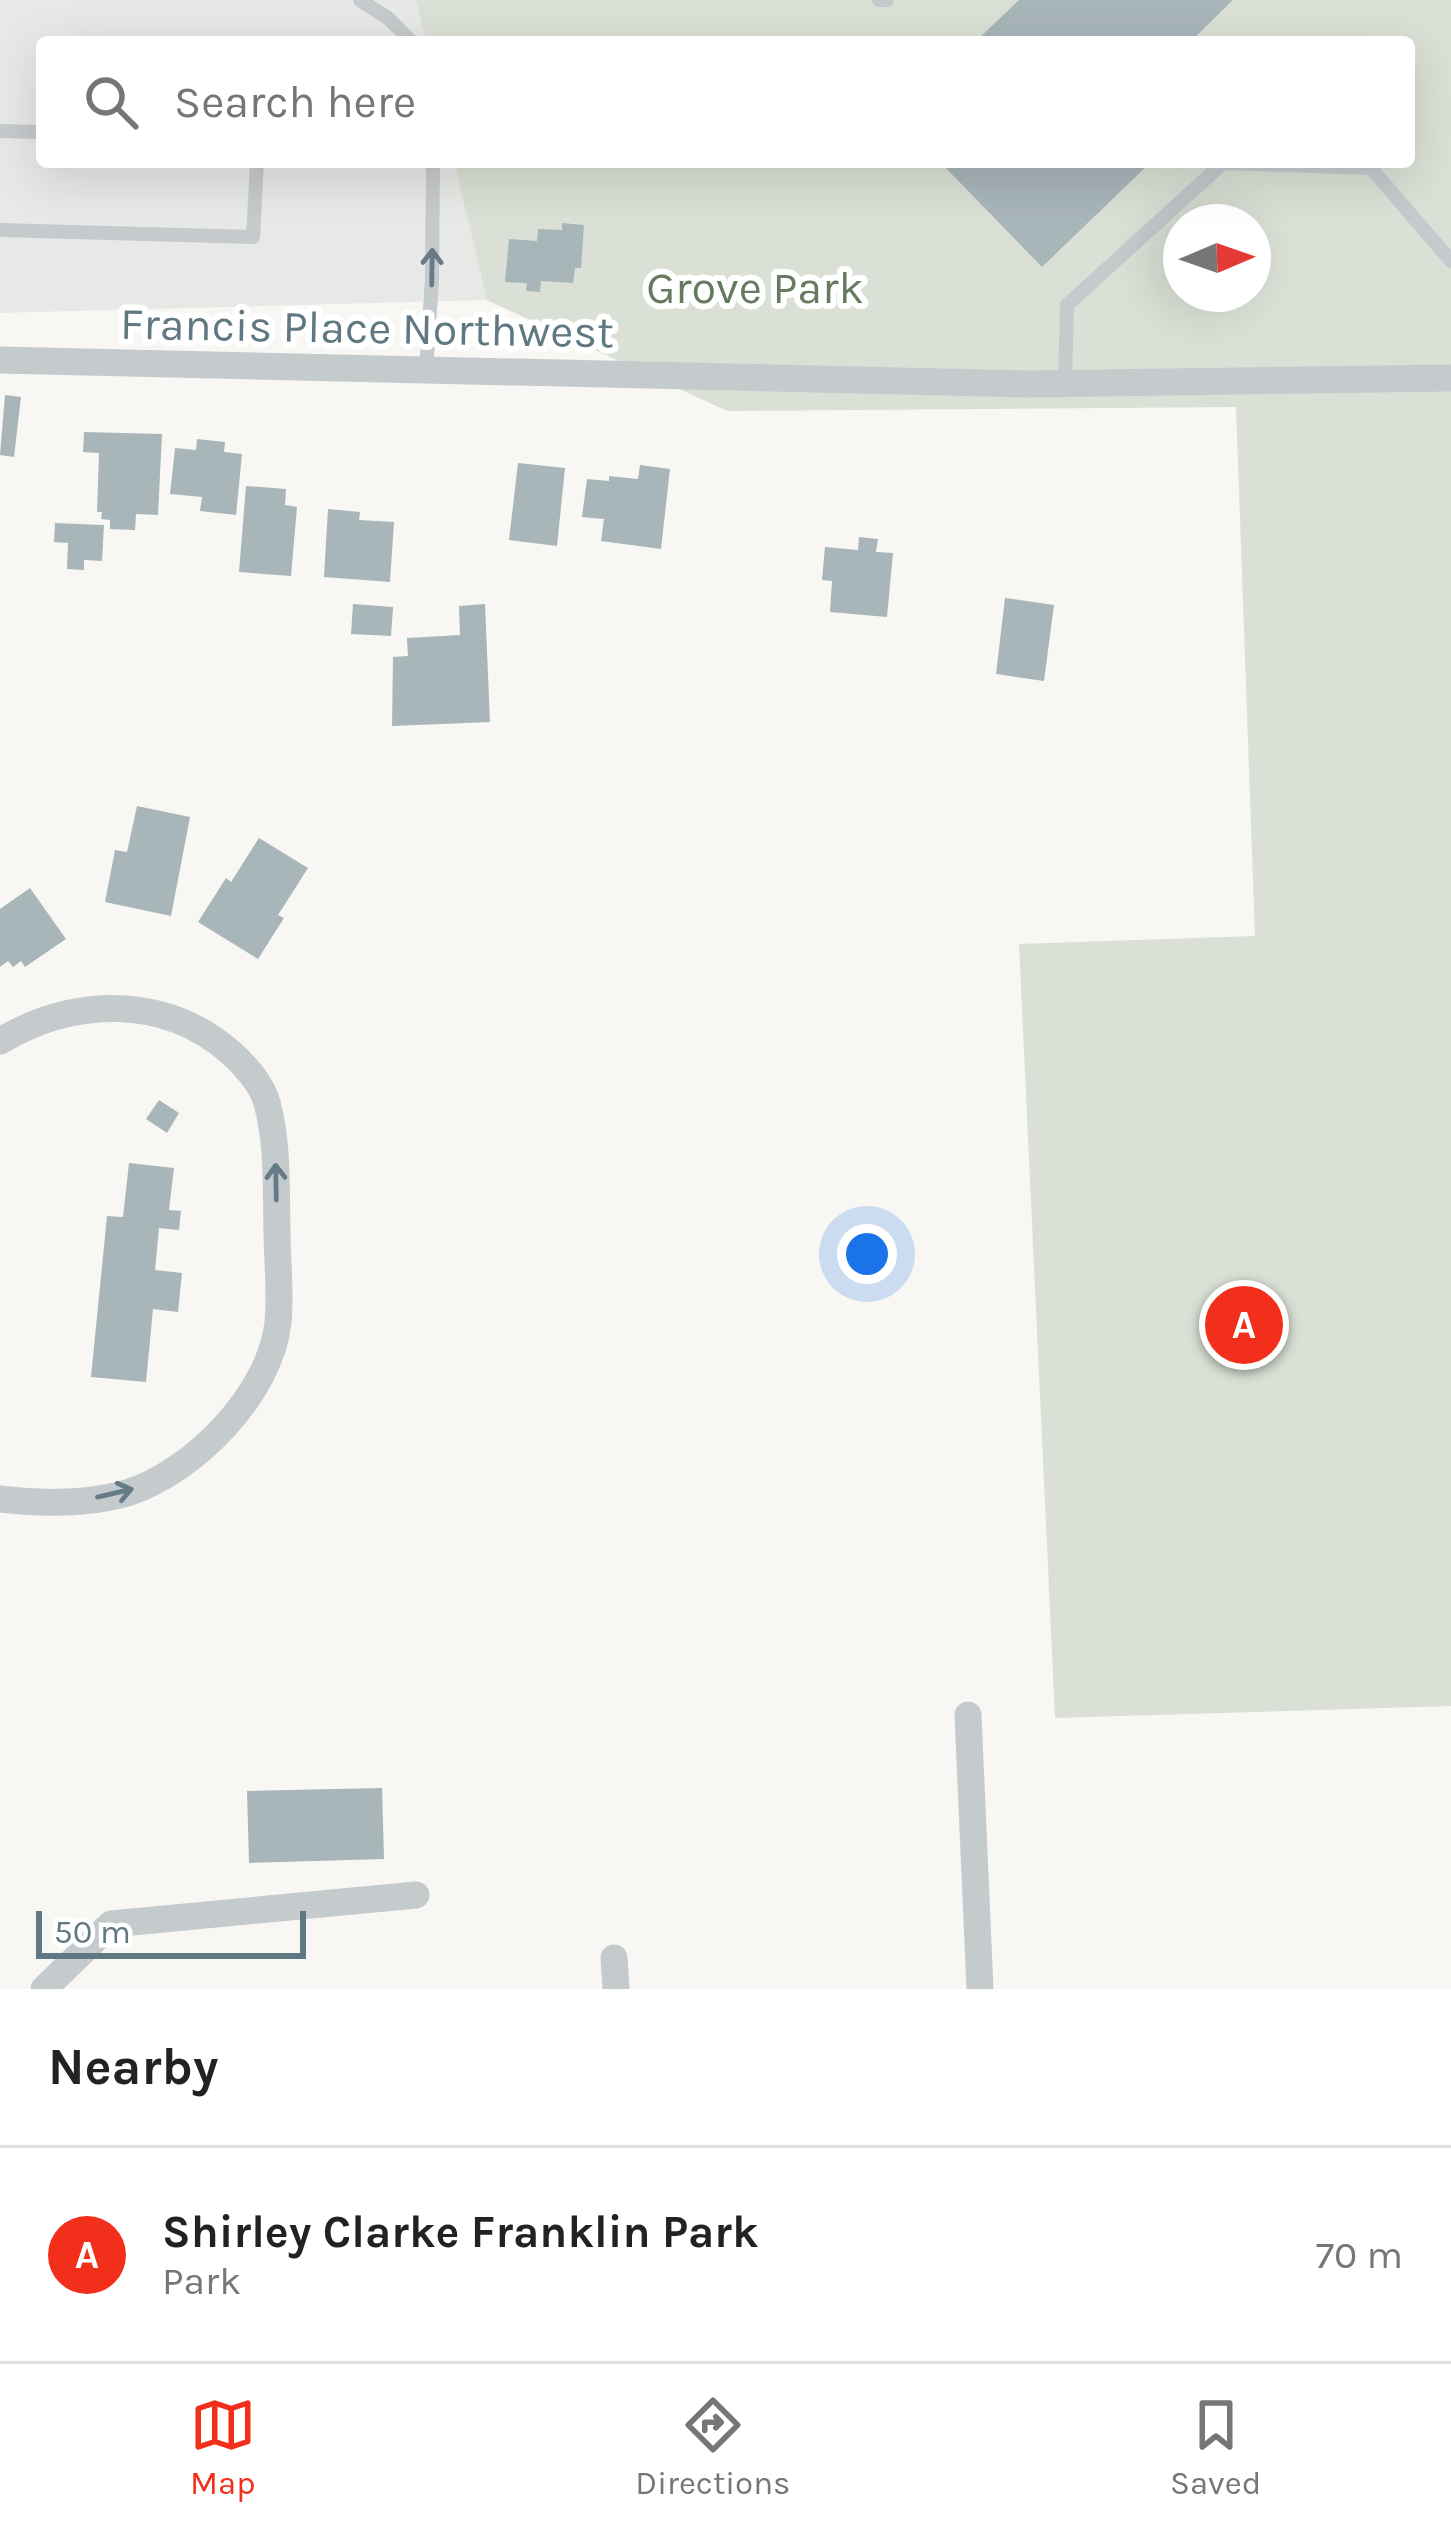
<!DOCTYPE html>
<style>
:root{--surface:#fff;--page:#f2f2f2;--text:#222;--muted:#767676;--line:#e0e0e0;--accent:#f22f1a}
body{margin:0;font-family:Karla,sans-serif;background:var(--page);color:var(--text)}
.compass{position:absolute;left:1163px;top:204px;width:108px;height:108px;border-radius:50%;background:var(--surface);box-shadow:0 12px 48px #0002;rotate:88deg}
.scale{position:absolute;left:36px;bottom:30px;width:270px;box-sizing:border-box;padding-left:12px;border:6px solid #607882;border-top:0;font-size:33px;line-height:42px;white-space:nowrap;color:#607882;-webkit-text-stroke:9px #fff;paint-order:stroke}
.you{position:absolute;left:867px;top:1254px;width:42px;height:42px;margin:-30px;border:9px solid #fff;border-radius:50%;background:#1a73e8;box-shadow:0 0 0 18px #1a73e833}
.badge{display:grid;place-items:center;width:78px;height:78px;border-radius:50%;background:var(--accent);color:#fff;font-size:39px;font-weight:700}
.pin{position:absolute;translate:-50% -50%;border:6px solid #fff;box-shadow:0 3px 12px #0006}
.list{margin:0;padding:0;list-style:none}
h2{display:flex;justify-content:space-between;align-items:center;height:156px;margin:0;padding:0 48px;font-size:51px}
h2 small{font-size:39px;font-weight:400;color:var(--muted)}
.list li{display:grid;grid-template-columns:78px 1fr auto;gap:36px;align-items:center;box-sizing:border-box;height:216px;padding:0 48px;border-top:3px solid var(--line)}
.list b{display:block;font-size:45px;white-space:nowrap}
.list p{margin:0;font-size:39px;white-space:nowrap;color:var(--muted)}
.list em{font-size:39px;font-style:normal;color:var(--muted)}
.icon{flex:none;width:66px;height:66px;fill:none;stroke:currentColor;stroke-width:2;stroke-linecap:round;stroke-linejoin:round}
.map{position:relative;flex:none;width:1451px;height:1989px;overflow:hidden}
.search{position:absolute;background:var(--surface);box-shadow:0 12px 48px #0002;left:36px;right:36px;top:36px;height:132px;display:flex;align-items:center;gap:30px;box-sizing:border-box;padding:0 42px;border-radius:12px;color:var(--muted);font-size:45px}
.sheet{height:372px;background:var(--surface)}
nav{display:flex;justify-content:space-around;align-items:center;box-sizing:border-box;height:168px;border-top:3px solid var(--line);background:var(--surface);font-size:33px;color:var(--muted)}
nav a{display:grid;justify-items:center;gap:6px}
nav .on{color:var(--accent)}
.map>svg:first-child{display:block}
.built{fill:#e8e9e7}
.green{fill:#dae0d5;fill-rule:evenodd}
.building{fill:#a8b5b9}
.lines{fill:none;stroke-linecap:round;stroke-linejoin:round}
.lane{stroke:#c5cacd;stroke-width:14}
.street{stroke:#c5cacd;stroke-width:27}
.oneway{stroke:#657c86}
.labels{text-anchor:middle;stroke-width:12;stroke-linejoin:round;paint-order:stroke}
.park-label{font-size:45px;fill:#67795f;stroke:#fff}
.street-label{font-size:45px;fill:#607882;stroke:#fff}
</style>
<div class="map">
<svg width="1451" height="1989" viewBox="0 0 1451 1989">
<rect width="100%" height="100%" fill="#f8f7f4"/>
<!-- built -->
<path class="built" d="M0,0H416L426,42H42V162H454L487,300L0,313Z"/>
<!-- green -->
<path class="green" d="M416,0H1451V1706L1055,1718L1019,944L1255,936L1236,407L727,411L487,300L454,162H1409V42H426ZM1181,222H1253V294H1181Z"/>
<!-- building -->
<path class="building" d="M1019,0H1233L1190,42H975Z
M940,162H1151L1042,267Z
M562,223L584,225L581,268H575L573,283L541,281L540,292L526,291L527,283L505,282L509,239L537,241L538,229L562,230Z
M5,395L21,397L14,457L0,455Z
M84,432L162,434L158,515L136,514L135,530L110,529V520L101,519L102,512H97L99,453L83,452Z
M197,439L225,442L224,452L242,454L236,515L200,511L202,497L170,494L175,448L196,450Z
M518,463L565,468L557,546L509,540Z
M640,465L670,469L661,549L601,541L604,519L582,517L587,479L609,481V476L638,479Z
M246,486L286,489L285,505L297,507L291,576L239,572Z
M328,509L360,512L359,520L394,522L390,582L324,577Z
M55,523L104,525L102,561L84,560V570L67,569L68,543L54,542Z
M859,537L878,539L876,552L893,553L887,617L830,612L832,581L822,580L825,547L858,550Z
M1005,598L1054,605L1044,681L996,674Z
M353,604L393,607L391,636L351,634Z
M485,604L490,722L392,726L393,657L408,656L407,638L460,635L459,606Z
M137,806L190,817L171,916L105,902L115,850L127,852Z
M259,838L308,868L278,915L284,918L258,959L198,922L226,878L231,882Z
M30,888L66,939L25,967L21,961L13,967L8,961L0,967V909Z
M159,1100L179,1113L167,1133L146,1119Z
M129,1163L174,1168L169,1210L181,1211L179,1230L159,1228L155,1270L182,1273L178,1312L153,1309L146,1382L91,1377L107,1216L123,1217Z
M382,1788L384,1859L249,1863L247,1791Z"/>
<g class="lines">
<!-- lane -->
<path class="lane" d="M360,0L388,18L412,42
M879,0H887
M0,131L42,132
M0,230L253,237L257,162
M426,371L432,279L433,162
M1065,383L1067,305L1223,163L1371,168L1451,261"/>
<!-- street -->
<path class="street" d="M0,360L1030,384L1451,378
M0,1041C73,998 163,994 230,1052C244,1064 262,1084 267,1103C278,1143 276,1189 277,1231C277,1261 281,1292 278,1322C271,1393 194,1472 127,1493C86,1505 42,1504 0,1499
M968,1715L980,1989
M614,1958L616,1989
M44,1989L111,1924L416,1895"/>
</g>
<!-- one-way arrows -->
<defs><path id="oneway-shaft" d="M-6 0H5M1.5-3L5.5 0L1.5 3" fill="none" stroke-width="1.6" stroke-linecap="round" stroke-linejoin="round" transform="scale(3)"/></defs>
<g class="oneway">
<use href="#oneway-shaft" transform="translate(432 267) rotate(-89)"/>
<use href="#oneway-shaft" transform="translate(276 1182) rotate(-91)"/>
<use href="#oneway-shaft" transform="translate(115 1493) rotate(-13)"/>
</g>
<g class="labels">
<!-- park labels -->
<g class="park-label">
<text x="755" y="303">Grove Park</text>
</g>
<!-- street labels -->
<g class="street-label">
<text transform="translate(367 327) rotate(1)" y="16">Francis Place Northwest</text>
</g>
</g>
</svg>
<svg class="compass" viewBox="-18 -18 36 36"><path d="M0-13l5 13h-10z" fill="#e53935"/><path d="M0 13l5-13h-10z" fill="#767676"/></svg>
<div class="scale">50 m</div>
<div class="you"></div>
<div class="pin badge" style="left:1244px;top:1325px">A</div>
<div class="search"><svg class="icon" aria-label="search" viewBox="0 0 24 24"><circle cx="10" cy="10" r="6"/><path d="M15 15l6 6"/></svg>Search here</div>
</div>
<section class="sheet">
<h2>Nearby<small></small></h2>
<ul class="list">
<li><span class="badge">A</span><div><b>Shirley Clarke Franklin Park</b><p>Park</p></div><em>70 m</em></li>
</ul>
</section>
<nav>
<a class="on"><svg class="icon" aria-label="map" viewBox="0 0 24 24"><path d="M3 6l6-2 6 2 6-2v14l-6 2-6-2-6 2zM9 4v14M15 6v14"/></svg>Map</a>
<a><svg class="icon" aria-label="directions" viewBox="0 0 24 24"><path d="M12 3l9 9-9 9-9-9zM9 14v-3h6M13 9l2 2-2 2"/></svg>Directions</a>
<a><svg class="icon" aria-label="saved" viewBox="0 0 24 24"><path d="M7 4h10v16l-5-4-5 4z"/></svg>Saved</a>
</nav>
